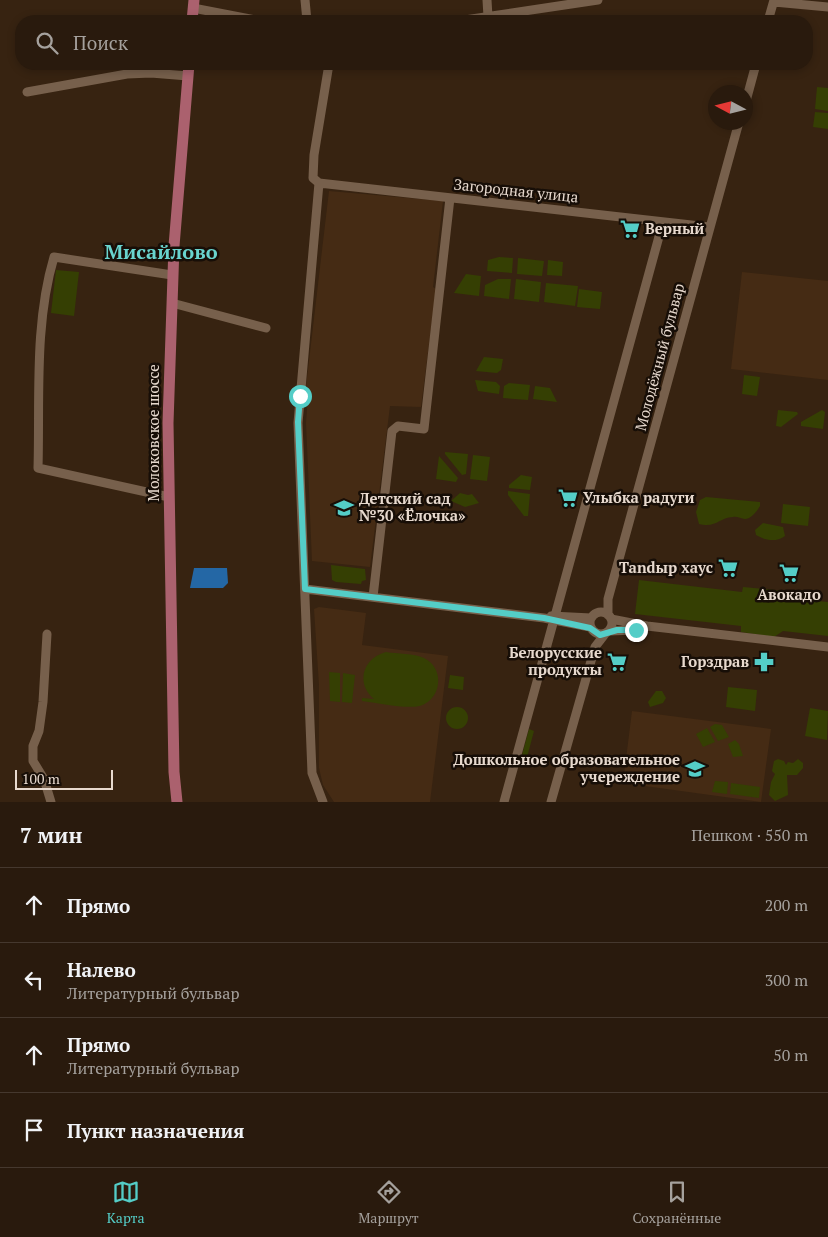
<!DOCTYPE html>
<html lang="ru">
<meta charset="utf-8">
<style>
:root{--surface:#291a0d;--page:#35271b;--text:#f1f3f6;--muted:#a5a19d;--line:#45382e;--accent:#54cdc7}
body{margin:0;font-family:"PT Serif",serif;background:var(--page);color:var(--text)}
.compass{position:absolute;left:708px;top:85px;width:45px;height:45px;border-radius:50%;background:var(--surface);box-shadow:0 2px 8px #0003;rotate:277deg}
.scale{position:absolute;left:15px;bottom:12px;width:98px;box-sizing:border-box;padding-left:5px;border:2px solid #e7d9ce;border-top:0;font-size:14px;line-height:18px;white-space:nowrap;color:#e7d9ce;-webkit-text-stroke:4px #170e07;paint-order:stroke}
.stop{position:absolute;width:15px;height:15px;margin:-11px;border:4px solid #54cdc7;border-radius:50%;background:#fff}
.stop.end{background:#54cdc7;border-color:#fff;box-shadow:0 1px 5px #0008}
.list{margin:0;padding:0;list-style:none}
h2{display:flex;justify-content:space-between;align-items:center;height:65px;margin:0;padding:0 20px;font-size:21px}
h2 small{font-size:16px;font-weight:400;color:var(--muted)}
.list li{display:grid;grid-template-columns:32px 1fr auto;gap:15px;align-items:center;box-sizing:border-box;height:75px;padding:0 20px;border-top:1px solid var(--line)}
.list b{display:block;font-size:19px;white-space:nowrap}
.list p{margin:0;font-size:16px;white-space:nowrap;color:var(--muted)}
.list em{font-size:16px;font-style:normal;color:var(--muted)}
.icon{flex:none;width:28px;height:28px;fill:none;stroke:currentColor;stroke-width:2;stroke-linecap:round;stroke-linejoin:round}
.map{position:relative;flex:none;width:828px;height:802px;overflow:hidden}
.search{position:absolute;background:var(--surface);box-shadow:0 2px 8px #0003;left:15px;right:15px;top:15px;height:55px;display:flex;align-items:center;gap:12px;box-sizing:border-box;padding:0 18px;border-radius:20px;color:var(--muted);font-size:19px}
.sheet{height:365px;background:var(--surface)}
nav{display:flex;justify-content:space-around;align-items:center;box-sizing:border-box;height:70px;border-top:1px solid var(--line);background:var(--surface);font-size:14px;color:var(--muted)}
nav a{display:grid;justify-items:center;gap:2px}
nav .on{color:var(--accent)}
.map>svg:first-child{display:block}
.built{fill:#452b14}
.green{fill:#353f03}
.water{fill:#2467a5}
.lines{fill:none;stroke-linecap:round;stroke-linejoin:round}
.minor{stroke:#77604c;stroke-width:9}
.major{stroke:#ab616e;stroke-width:11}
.route{stroke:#54cdc7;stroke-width:6}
.labels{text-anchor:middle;stroke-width:5;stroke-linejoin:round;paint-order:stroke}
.street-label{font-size:15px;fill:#e7d9ce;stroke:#170e07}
.poi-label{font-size:15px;font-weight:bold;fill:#e7d9ce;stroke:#170e07;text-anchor:end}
.district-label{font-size:20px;font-weight:bold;fill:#69d4ce;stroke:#170e07}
</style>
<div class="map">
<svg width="828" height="802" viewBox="0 0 828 802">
<rect width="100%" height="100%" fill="#372311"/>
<!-- built -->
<path class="built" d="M329,191L443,201L433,287L436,289L421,407L390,406L370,567L312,561L306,423L308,396L305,395Z
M742,272L828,281V380L731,369Z
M319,607L366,613L362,645L448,656L430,802H334L323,785L319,768V685L314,609Z
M632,711L771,729L761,802L623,783Z"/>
<!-- green -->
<path class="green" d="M817,87L828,88V111L815,109Z
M815,112L828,113V129L813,127Z
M499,257L513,258L512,273L487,271L488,260Z
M518,258L544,261L542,276L517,274Z
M548,260L563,262L562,276L547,275Z
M56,270L79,272L74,316L51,313Z
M466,274L481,276L479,296L454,293Z
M498,279H511L509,299L484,296L485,285Z
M516,279L541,282L539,302L514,299Z
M546,283L578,286L575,306L544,302Z
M579,289L602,292L600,309L577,307Z
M484,357L503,359L501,370L497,373L476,371Z
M744,375L760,377L757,396L742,394Z
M475,380L496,382L500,386L499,394L478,391Z
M509,383L530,385L528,400L503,398L504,386Z
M535,386L550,388L557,402L533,399Z
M778,410L797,412L798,414L781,427L776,426Z
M822,410L825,412L823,429L801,426V422Z
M445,452L468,454L466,474L462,475L445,454Z
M473,455L490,457L487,481L470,479Z
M439,456L458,478L456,482L436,479Z
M521,475L532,477L530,490L509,488V485Z
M508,491L530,494L528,516H524L508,495Z
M460,493L468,495L472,494L479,503L465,507L451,501Z
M706,497L760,502V506C757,511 754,515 749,518C743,521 739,516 733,517C718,518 717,528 699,524L696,512L700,500Z
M783,504L810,507L808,526L781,523Z
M763,523L783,527L785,536C775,543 765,540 756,535L755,530Z
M331,565L365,569L366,580L362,581L361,584L336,582L332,580Z
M639,580L742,592L743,587L786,591L787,598L828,602V636L783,631L774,637L741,632V626L635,614Z
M386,652C397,654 414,653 424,658C445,668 442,699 420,706C406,709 377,703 362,701V698L374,699C355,683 363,658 386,652Z
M329,672L340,673V702L330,701Z
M343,673L355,675L352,703L342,702Z
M450,675L464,677L463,690L448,688Z
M728,687L757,690L755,711L726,707Z
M656,691H662L666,698L663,703L650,707L648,702Z
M446 718a11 11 0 1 1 22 0a11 11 0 1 1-22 0Z
M810,708L828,711L827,740L805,736Z
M715,724L722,725L729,737L718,741L710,727Z
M707,728L715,742L703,747L696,734Z
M529,729L534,731L526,761L521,759Z
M735,740L739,744L743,756L733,757L728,744Z
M778,759L784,761L786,765L788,762L793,763L798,759L803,763V768L797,775H787L788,795L775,801L769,795L771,782L775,774L772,771L774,761Z
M715,781L728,782L727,794L712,792Z
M731,783L760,787L759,798L730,794Z"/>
<!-- water -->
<path class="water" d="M194,568H227L228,583L223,588H190Z"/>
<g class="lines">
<!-- minor -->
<path class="minor" d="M305,0L307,21
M487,0L488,17
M774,2L828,7
M193,8L261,21
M458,21L598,0
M768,21L774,0
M329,64L314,155L313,178L319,183L709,227
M27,92L127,74L151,73L188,76
M746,101L756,64
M319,183L298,423L312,773L323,802
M172,303L266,328
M169,497L38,468C40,399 34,324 54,257L172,275
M305,589L544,618L590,627
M373,597L392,431L398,426L424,429L450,198
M590 623a11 11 0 1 1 22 0a11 11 0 1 1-22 0Z
M608,615V599L739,122
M551,616L591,618
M611,619L647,626L828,647
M609,631L636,630L647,626
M47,634L43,702L39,731L33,746V761L44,779L51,802
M504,802L663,222
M551,802L595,647L605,634"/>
<!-- major -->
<path class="major" d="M192,21L194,0
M177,802L174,772L168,423L174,246L189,64"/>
</g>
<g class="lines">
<!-- route -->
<path class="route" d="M300,396L298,422L305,589L544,618L590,628L600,635L617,630H636"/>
</g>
<!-- icons -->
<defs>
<symbol id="supermarket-bare" viewBox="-9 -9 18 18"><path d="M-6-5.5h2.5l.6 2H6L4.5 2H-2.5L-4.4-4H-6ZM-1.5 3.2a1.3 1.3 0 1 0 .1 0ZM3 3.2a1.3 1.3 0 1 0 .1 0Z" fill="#54cdc7" stroke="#170e07" stroke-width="2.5" paint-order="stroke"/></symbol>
<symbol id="school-bare" viewBox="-9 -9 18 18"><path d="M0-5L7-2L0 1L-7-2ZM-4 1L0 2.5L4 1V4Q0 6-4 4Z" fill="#54cdc7" stroke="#170e07" stroke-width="2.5" paint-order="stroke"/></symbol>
<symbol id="pharmacy-bare" viewBox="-9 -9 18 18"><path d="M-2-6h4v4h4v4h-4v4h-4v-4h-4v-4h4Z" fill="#54cdc7" stroke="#170e07" stroke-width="2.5" paint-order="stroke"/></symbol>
</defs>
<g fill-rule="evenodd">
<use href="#supermarket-bare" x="616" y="215" width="28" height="28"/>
<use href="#supermarket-bare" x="554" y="484" width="28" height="28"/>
<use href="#school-bare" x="330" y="494" width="28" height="28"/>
<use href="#supermarket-bare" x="714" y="554" width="28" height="28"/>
<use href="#supermarket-bare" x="775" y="559" width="28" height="28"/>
<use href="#supermarket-bare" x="603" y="648" width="28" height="28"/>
<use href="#pharmacy-bare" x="750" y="648" width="28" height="28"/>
<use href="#school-bare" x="681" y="755" width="28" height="28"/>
</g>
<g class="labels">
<!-- street labels -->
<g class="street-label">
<text transform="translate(516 191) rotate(6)" y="5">Загородная улица</text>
<text transform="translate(660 357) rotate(-75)" y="5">Молодёжный бульвар</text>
<text transform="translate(154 433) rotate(-90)" y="5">Молоковское шоссе</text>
</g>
<!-- poi labels -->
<g class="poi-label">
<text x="645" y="234" text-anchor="start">Верный</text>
<text x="583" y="503" text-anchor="start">Улыбка радуги</text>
<text x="359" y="504" text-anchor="start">Детский сад<tspan x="359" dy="17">№30 «Ёлочка»</tspan></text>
<text x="713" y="573">Tandыр хаус</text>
<text x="789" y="600" text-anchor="middle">Авокадо</text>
<text x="602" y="658">Белорусские<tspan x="602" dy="17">продукты</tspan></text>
<text x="749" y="667">Горздрав</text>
<text x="680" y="765">Дошкольное образовательное<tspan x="680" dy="17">учереждение</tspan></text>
</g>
<!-- district labels -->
<g class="district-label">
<text x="161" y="259">Мисайлово</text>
</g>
</g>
</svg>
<svg class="compass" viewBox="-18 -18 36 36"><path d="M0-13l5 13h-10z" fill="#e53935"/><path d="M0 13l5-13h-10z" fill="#a5a19d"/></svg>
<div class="scale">100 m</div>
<div class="stop" style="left:300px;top:396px"></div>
<div class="stop end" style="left:636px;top:630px"></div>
<div class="search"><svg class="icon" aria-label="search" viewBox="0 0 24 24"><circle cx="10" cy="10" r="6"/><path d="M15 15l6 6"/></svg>Поиск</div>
</div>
<section class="sheet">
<h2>7 мин<small>Пешком · 550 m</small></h2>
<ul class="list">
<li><svg class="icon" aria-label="ahead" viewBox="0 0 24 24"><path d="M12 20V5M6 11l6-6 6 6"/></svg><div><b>Прямо</b></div><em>200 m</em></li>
<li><svg class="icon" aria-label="left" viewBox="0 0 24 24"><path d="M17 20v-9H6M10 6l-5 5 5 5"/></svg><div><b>Налево</b><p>Литературный бульвар</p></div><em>300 m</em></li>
<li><svg class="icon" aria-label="ahead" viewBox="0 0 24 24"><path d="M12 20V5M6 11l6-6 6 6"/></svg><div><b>Прямо</b><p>Литературный бульвар</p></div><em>50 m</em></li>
<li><svg class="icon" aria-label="arrive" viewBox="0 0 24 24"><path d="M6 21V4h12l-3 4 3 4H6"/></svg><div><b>Пункт назначения</b></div></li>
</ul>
</section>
<nav>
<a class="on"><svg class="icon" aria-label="map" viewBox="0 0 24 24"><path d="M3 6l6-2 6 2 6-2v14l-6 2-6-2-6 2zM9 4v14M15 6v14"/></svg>Карта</a>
<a><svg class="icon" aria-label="directions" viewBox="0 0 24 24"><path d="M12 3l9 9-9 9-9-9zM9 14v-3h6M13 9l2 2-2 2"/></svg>Маршрут</a>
<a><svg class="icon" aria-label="saved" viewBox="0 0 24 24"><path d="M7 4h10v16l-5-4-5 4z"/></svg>Сохранённые</a>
</nav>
